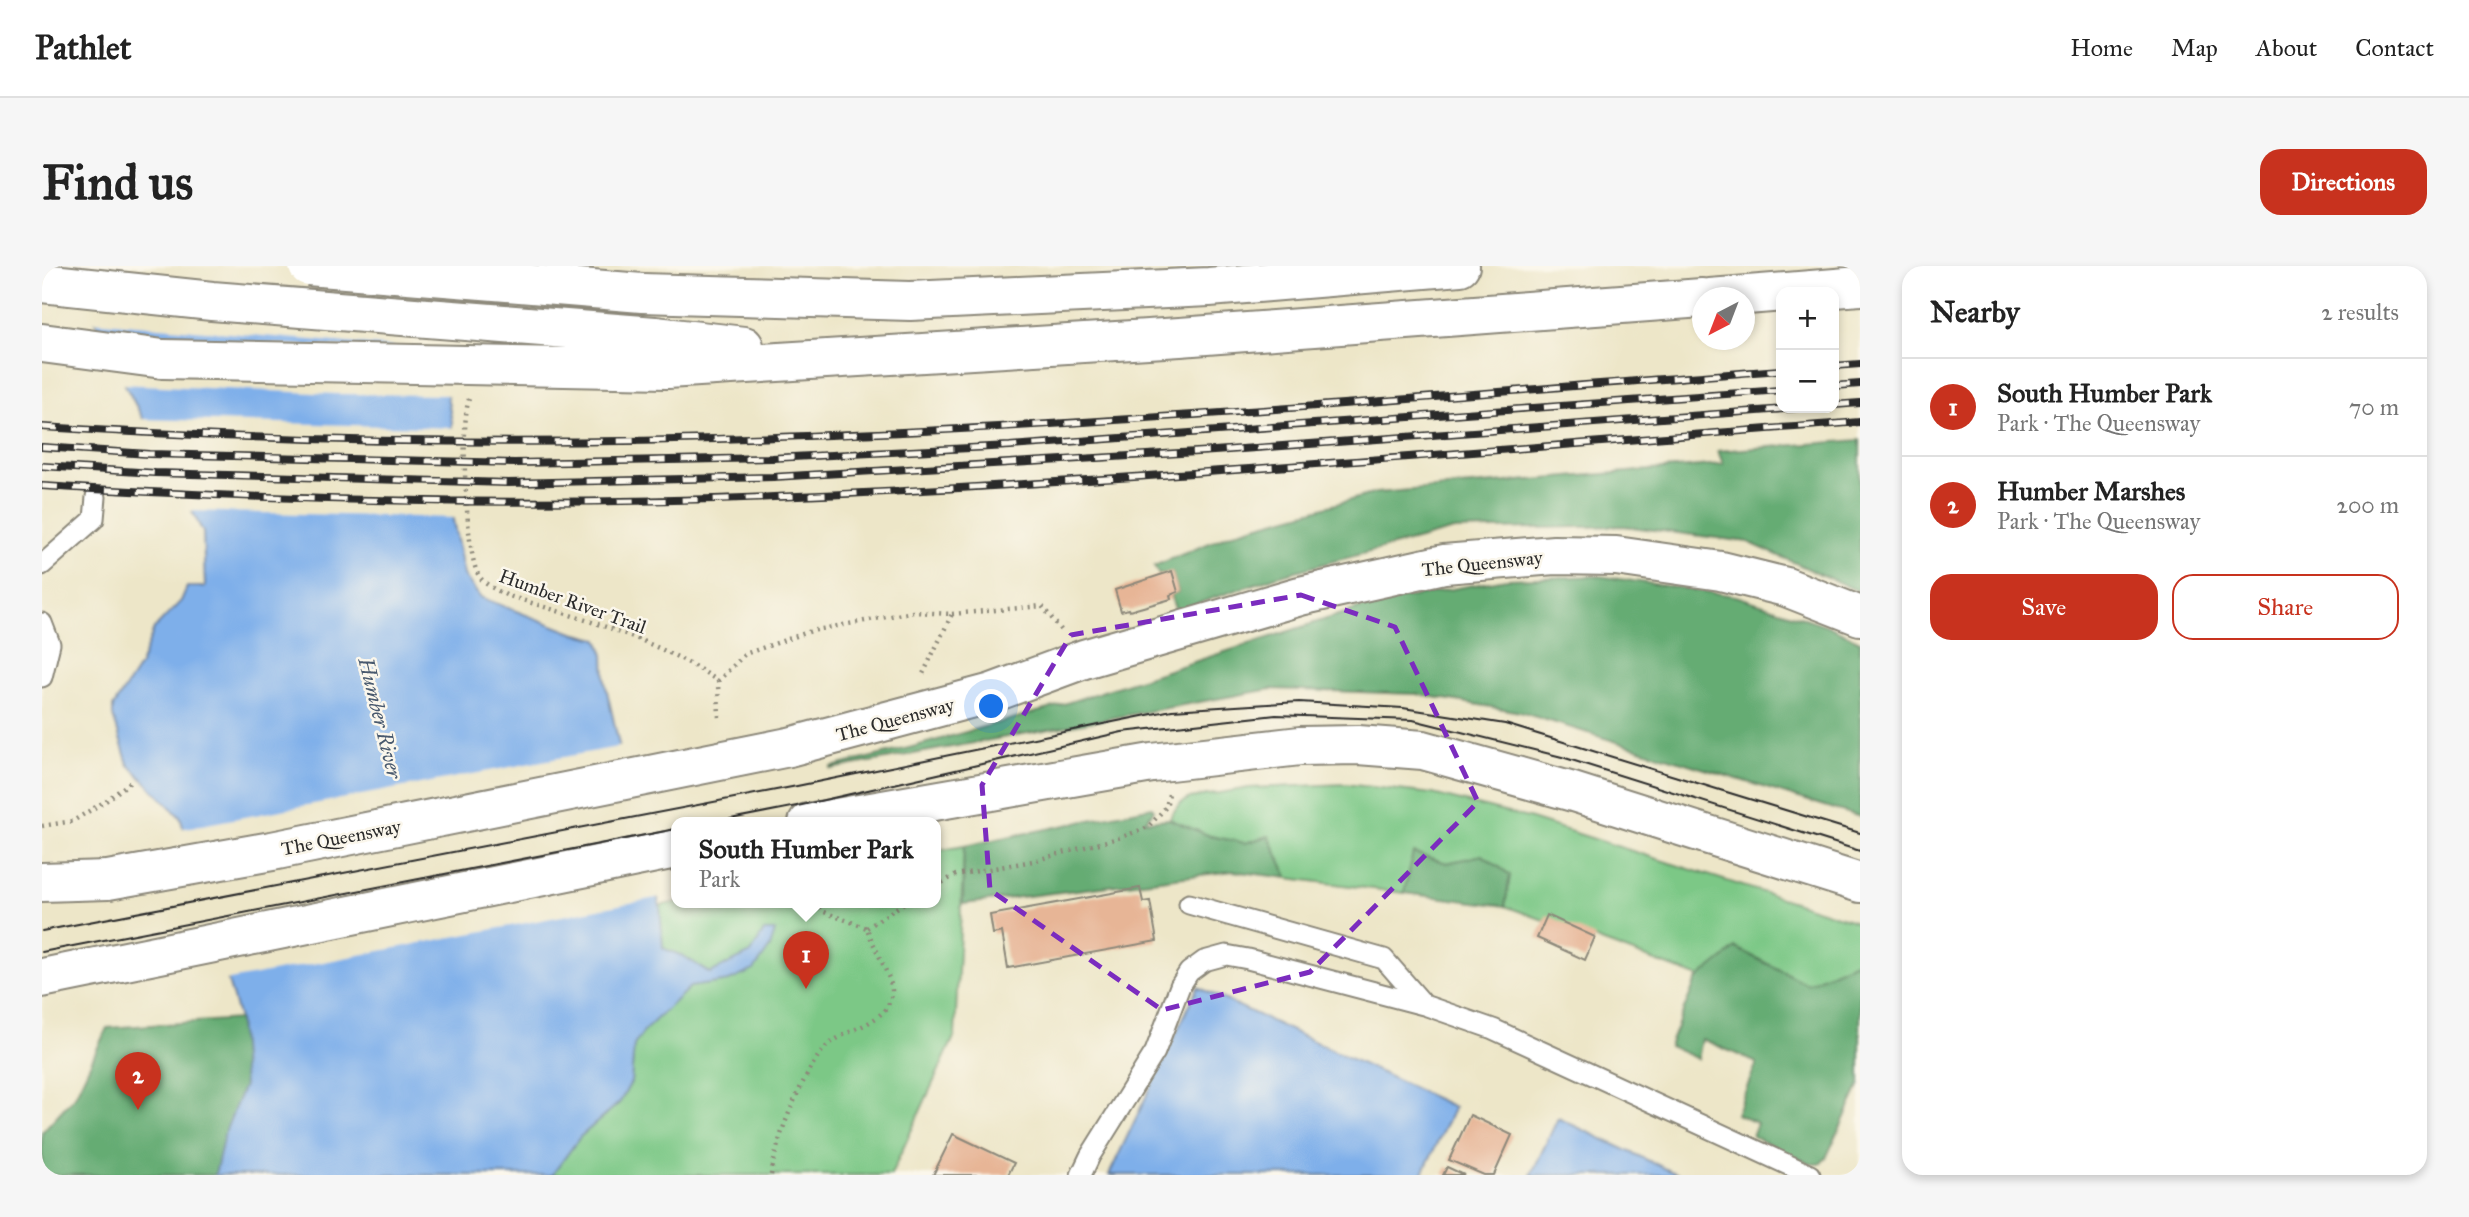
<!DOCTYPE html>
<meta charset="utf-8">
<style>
:root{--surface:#fff;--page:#f6f6f6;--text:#222;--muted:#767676;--line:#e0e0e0;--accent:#c8321e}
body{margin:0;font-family:"IM FELL Great Primer",serif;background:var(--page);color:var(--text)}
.controls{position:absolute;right:21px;top:21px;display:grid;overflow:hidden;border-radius:14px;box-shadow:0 4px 10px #0003}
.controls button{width:63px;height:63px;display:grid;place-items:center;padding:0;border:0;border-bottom:2px solid var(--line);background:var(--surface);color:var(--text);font:35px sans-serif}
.compass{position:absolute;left:1650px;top:21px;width:63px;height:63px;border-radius:50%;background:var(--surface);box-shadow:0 4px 10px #0003;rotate:222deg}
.you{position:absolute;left:950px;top:441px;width:24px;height:24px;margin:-18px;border:5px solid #fff;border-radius:50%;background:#1a73e8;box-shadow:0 0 0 10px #1a73e833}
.badge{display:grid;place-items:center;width:46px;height:46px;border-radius:50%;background:var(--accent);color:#fff;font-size:23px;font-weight:700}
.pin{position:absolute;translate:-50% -58px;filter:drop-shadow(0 2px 4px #0008)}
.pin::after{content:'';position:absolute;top:37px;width:24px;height:21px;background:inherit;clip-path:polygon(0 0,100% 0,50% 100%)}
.popup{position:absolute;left:629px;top:551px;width:270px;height:91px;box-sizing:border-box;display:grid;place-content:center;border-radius:14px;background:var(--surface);filter:drop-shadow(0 2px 5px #0005);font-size:23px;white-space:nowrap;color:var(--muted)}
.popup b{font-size:26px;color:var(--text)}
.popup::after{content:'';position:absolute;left:50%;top:100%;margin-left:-14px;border:14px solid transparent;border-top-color:var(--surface)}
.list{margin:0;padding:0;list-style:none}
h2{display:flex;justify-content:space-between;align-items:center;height:91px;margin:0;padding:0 28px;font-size:30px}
h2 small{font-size:23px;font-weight:400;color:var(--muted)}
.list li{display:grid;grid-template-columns:46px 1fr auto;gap:21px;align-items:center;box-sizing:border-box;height:98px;padding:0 28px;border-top:2px solid var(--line)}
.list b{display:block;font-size:26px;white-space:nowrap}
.list p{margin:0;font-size:23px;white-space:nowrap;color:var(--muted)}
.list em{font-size:23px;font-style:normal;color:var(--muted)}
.actions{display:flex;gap:14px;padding:21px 28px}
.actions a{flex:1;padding:16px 0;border:2px solid var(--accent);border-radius:21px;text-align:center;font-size:24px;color:var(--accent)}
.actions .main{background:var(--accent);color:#fff}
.map{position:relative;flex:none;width:1818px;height:909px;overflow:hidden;border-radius:21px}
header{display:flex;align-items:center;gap:42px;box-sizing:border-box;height:98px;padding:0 35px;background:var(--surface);border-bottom:2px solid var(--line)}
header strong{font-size:33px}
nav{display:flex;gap:38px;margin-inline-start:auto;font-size:24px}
.intro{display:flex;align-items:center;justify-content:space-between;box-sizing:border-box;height:168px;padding:0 42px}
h1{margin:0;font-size:49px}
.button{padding:18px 32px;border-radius:21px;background:var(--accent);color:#fff;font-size:24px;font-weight:700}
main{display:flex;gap:42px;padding:0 42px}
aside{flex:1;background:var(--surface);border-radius:21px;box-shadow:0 4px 10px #0003}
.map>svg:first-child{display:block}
.green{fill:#7cc886;stroke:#547a58;stroke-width:2}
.forest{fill:#65ac73;stroke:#486c4f;stroke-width:2}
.water{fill:#7eafea;stroke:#546d8a;stroke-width:2}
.pier{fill:#ede6c8}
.building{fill:#e7b596}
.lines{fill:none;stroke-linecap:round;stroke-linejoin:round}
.service-casing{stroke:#8c887a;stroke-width:23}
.primary-casing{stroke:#8c887a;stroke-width:42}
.motorway-casing{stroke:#8c887a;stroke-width:42}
.path{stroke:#8c887a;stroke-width:4.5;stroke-dasharray:2 5;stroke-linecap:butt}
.service{stroke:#fff;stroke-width:19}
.primary{stroke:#fff;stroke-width:38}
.motorway{stroke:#fff;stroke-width:38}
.tram{stroke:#2b2b2b;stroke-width:2}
.rail-casing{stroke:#2b2b2b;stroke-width:8}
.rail{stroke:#fbf7ec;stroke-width:5;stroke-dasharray:16;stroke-linecap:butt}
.primary-bridge-casing{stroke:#8c887a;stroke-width:42;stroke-linecap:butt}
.motorway-bridge-casing{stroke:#8c887a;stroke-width:42;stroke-linecap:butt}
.primary-bridge{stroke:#fff;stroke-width:38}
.motorway-bridge{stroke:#fff;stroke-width:38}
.marked{fill:none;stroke:#7b2cbf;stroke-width:5;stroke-dasharray:14 9;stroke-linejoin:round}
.labels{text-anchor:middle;stroke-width:5;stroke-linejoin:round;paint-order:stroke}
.street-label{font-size:19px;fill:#2b2b2b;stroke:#fbf7ec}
.water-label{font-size:21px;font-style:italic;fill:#48596e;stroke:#fbf7ec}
</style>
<header>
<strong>Pathlet</strong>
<nav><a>Home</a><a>Map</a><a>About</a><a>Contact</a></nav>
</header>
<div class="intro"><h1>Find us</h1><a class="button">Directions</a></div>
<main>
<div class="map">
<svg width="1818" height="909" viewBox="0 0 1818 909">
<rect width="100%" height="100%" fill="#fbf7ec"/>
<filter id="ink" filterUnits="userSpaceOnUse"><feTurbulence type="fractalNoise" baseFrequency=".0143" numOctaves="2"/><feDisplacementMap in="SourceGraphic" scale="14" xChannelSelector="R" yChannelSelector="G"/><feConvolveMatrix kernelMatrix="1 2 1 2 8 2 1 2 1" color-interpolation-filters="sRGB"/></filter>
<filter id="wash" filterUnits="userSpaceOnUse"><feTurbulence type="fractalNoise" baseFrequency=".00686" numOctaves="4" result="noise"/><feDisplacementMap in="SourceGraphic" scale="28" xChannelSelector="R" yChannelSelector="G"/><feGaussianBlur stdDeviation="1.57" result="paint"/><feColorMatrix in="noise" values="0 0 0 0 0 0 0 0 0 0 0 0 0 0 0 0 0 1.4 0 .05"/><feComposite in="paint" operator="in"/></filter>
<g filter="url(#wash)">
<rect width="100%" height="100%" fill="#ede6c8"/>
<!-- green -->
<path class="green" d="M1303,518L1391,528L1486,552L1818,657V694L1765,718L1694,682L1660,712L1463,640L1468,609L1441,589L1405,597L1371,587L1362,627L1246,612L1227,570L1203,577L1168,570L1127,553L1137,538L1148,532L1207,522Z
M922,580L913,769L849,909H510L538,871L578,836L589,816L592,779L603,764L621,682L618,640L634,636L894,637V585Z"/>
<!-- forest -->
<path class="forest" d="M1818,174V326L1706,276L1581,260L1412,264L1235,310L1134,345L1128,329L1136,326L1130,306L1117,309L1112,300L1199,264L1334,227L1681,198L1676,185Z
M1557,310L1694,330L1784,359L1818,375V551L1478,446L1374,428L1229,423L789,503V501L867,482L1006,443L1334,337L1464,313Z
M1110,541L1112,544L1103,555L1127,553L1168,570L1203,577L1227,570L1246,612L1191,605L921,638L922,580Z
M1371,587L1405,597L1440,589L1468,609L1463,640L1362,627Z
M1694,682L1765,718L1818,694V819L1784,892L1778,898H1769L1710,870L1715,857L1694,848L1715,797L1660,773L1656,793L1627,780L1654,714Z
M197,753L202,819L182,869L173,909H0V866L33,830L65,762Z"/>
<!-- water -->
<path class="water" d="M27,0L389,43L410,156V249L422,309L438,331L531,367L556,373L562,389L563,416L589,532L618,640L621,682L643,691L668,707L709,687L722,665H733L728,681L712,704L687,715L648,721L603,764L592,779L589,816L578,836L538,871L510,909H173L182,869L202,819L197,753L138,551L86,498L71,450V441L98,399L112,363L139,335L145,321H163L161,266L81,115Z
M1156,721L1412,841L1380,909H1067Z
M1516,852L1637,909H1489Z"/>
<!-- pier -->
<path class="pier" d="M23,0H382L409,129L294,128L78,118L56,72L385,84L48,55Z
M97,153L414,162L415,252L146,245Z
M581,480L619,631L182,715L138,563Z"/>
<g id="blocks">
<!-- building -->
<path class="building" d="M1130,305L1136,326L1128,329L1129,333L1087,345L1086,343L1079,345L1073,324Z
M1098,622L1101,636L1108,635L1115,675L966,702L960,666L951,668L948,649Z
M1505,649L1553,671L1543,694L1495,672Z
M1428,849L1470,869L1452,909H1442L1407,894Z
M911,868L972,897L966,909H891Z
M1405,901L1422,909H1401Z"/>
</g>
</g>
<g filter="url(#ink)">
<use href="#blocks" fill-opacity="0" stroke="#8c887a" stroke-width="2"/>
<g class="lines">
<defs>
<path id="service" d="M0,299L52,253L54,231
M0,357L8,378L0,411
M1147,638L1342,693L1382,739
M1039,909L1048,890L1113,786L1138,720L1147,706L1162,695L1184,689L1206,693L1382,739L1451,763L1768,909"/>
<path id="primary" d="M747,481L950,427L1042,393L1258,330L1402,298L1512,289L1574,290L1679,305L1744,321L1818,350
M766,557L1110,497L1258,480L1316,479L1381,484L1531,526L1818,617
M0,712L634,583"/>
<path id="motorway" d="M600,27L868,35L1167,21L1418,0
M1668,32L1818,20
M613,70L702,80
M0,77L121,93
M625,103L1138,71L1660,32
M0,616L66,614"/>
</defs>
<!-- service casing -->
<use href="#service" class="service-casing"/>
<!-- primary casing -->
<use href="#primary" class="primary-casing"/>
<!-- motorway casing -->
<use href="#motorway" class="motorway-casing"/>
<!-- path -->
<path class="path" d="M427,133C418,157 424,283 435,306C440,318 453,323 464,329C537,352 613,372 676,415L677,455
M910,348L1000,340L1020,365
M676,415L703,388L769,365L871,346L910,348L881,408
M0,560L31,555L65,534L91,514
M894,620L914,609L991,595L1080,571L1106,561L1124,541L1127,528
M772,637L782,646L825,662
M825,662L862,637
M729,909C736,872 744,852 760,818C767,806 773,792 783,782C803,761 846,760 850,726C851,714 830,678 825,662"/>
<!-- service -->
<use href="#service" class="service"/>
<!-- primary -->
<use href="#primary" class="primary"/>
<!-- motorway -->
<use href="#motorway" class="motorway"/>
<!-- tram -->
<path class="tram" d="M668,557L760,539L1080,466L1234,449L1371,454L1520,491L1818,585
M0,665L755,520L1130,444L1257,436L1361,442L1463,458L1818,567
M0,686L634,563"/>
<defs>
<path id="rail" d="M1792,100L1818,98
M1792,120L1818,118
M1792,139L1818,137
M0,161C244,176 490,180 735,171C1070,160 1405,129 1739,104
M0,181L107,188L473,197L730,192L968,180L1739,124
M0,200L113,207L466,217L731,211L1172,185L1756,142
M0,220C243,235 488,241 732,231C1094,216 1456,183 1818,156"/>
</defs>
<!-- rail casing -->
<use href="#rail" class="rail-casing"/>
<!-- rail -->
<use href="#rail" class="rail"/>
<defs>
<path id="primary-bridge" d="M66,614L230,585L747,481"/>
<path id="motorway-bridge" d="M266,0L600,27
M0,17L170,35L613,70
M121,93L625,103"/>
</defs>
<!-- primary-bridge casing -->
<use href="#primary-bridge" class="primary-bridge-casing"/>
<!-- motorway-bridge casing -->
<use href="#motorway-bridge" class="motorway-bridge-casing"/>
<!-- primary-bridge -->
<use href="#primary-bridge" class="primary-bridge"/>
<!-- motorway-bridge -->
<use href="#motorway-bridge" class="motorway-bridge"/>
</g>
</g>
<!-- marked area -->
<path class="marked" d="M1259,329L1353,361L1436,536L1268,706L1120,744L948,624L940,519L1029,369Z"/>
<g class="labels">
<!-- street labels -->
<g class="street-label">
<text transform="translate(1440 297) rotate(-6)" y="7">The Queensway</text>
<text transform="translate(531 335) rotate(20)" y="7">Humber River Trail</text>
<text transform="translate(853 453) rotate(-15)" y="7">The Queensway</text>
<text transform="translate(299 571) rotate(-11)" y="7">The Queensway</text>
</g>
<!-- water labels -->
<g class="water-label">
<text transform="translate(338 452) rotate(76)" y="7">Humber River</text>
</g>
</g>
</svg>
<div class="controls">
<button>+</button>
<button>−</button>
</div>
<svg class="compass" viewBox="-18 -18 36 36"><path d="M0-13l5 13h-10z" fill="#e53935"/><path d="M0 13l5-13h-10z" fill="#767676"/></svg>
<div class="you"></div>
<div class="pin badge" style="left:764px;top:723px">1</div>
<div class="popup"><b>South Humber Park</b>Park</div>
<div class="pin badge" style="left:96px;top:844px">2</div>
</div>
<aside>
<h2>Nearby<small>2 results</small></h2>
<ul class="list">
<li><span class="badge">1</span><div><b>South Humber Park</b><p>Park · The Queensway</p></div><em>70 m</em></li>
<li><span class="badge">2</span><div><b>Humber Marshes</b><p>Park · The Queensway</p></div><em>200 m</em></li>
</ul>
<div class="actions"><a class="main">Save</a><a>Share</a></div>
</aside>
</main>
